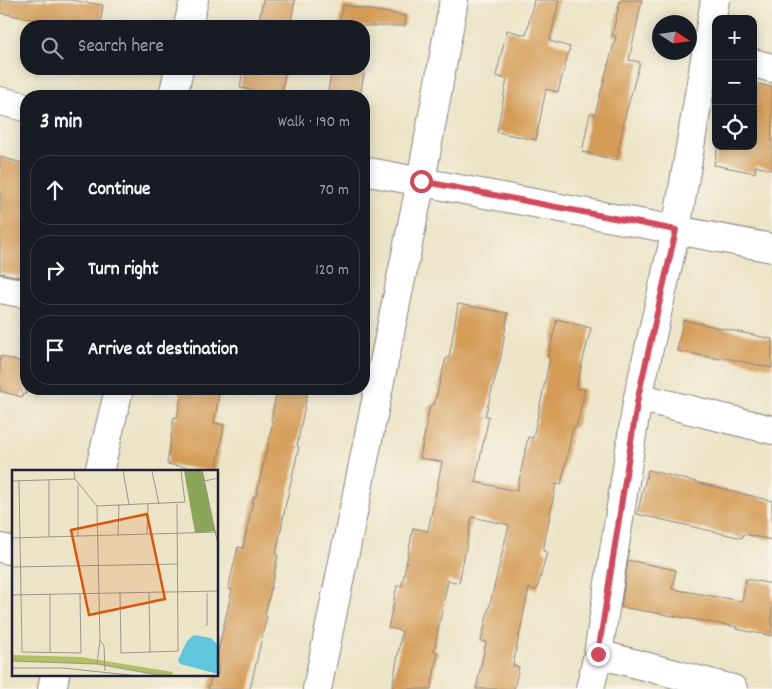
<!DOCTYPE html>
<meta charset="utf-8">
<style>
:root{--surface:#171b24;--page:#242831;--text:#f1f3f6;--muted:#9ea1a6;--line:#363941}
body{margin:0;font-family:Dekko,sans-serif;background:var(--page);color:var(--text)}
.controls{position:absolute;right:15px;top:15px;display:grid;overflow:hidden;border-radius:10px;box-shadow:0 2px 12px #0003}
.controls button{width:45px;height:45px;display:grid;place-items:center;padding:0;border:0;border-bottom:1px solid var(--line);background:var(--surface);color:var(--text);font:25px sans-serif}
.compass{position:absolute;left:652px;top:15px;width:45px;height:45px;border-radius:50%;background:var(--surface);box-shadow:0 2px 12px #0003;rotate:102deg}
.stop{position:absolute;width:15px;height:15px;margin:-11px;border:4px solid #d1495b;border-radius:50%;background:#fff}
.stop.end{background:#d1495b;border-color:#fff;box-shadow:0 1px 5px #0008}
.list{margin:0;padding:0;list-style:none}
h2{display:flex;justify-content:space-between;align-items:center;height:65px;margin:0;padding:0 20px;font-size:21px}
h2 small{font-size:16px;font-weight:400;color:var(--muted)}
.list li{display:grid;grid-template-columns:32px 1fr auto;gap:15px;align-items:center;box-sizing:border-box;height:70px;margin:0 10px 10px;padding:0 10px;border:1px solid var(--line);border-radius:20px}
.list b{display:block;font-size:19px;white-space:nowrap}
.list em{font-size:16px;font-style:normal;color:var(--muted)}
.icon{flex:none;width:28px;height:28px;fill:none;stroke:currentColor;stroke-width:2;stroke-linecap:round;stroke-linejoin:round}
.map{position:relative;flex:none;width:772px;height:689px;overflow:hidden}
.search{position:absolute;background:var(--surface);box-shadow:0 2px 12px #0003;left:20px;top:20px;width:350px;height:55px;display:flex;align-items:center;gap:12px;box-sizing:border-box;padding:0 18px;border-radius:20px;color:var(--muted);font-size:19px}
.panel{position:absolute;background:var(--surface);box-shadow:0 2px 12px #0003;left:20px;top:90px;width:350px;height:305px;border-radius:20px}
.map>svg:first-child{display:block}
.building{fill:#d49c57}
.lines{fill:none;stroke-linecap:round;stroke-linejoin:round}
.minor-casing{stroke:#878380;stroke-width:30}
.tertiary-casing{stroke:#878380;stroke-width:30}
.minor{stroke:#fff;stroke-width:28}
.tertiary{stroke:#fff;stroke-width:28}
.route{stroke:#d1495b;stroke-width:6}
.inset-road{fill:none;stroke:#9b968e;stroke-width:1}
.view{fill:#de560e;fill-opacity:0.15;stroke:#de560e;stroke-width:2.5}
.inset-edge{fill:none;stroke:#22223b;stroke-width:2.5}
</style>
<div class="map">
<svg width="772" height="689" viewBox="0 0 772 689">
<rect width="100%" height="100%" fill="#f7f3e8"/>
<filter id="ink" filterUnits="userSpaceOnUse"><feTurbulence type="fractalNoise" baseFrequency=".02" numOctaves="2"/><feDisplacementMap in="SourceGraphic" scale="10" xChannelSelector="R" yChannelSelector="G"/><feConvolveMatrix kernelMatrix="1 2 1 2 8 2 1 2 1" color-interpolation-filters="sRGB"/></filter>
<filter id="wash" filterUnits="userSpaceOnUse"><feTurbulence type="fractalNoise" baseFrequency=".0096" numOctaves="4" result="noise"/><feDisplacementMap in="SourceGraphic" scale="20" xChannelSelector="R" yChannelSelector="G"/><feGaussianBlur stdDeviation="1.12" result="paint"/><feColorMatrix in="noise" values="0 0 0 0 0 0 0 0 0 0 0 0 0 0 0 0 0 1.4 0 .05"/><feComposite in="paint" operator="in"/></filter>
<g filter="url(#wash)">
<rect width="100%" height="100%" fill="#ece4c6"/>
<g id="blocks">
<!-- building -->
<path class="building" d="M0,0H70L103,5L100,26H69L0,13Z
M263,0H295L290,26H258Z
M534,0H559L550,41L570,47L558,92L546,89L536,140L497,132L507,79L496,76L507,30L526,35Z
M620,0H642L629,60L640,62L624,120L617,160L582,152L590,113L595,114L616,36H612Z
M343,5L406,16L405,26H339Z
M243,69H286L281,96L240,88Z
M332,69H365L360,96H327Z
M753,83L772,87V170L756,166L755,173L714,165L718,146H753Z
M0,157L26,164V278L0,273Z
M458,304L508,313L501,356L485,416H489L475,482L517,491L528,437L533,438L550,358L548,357L557,319L591,328L576,388L585,389L576,428L573,427L561,485L556,484L543,551L547,552L537,590L529,588L513,665L519,667L514,689H476L486,642L481,641L509,525L472,517L459,583L448,580L434,651L438,652L431,689H392L402,631L388,628L397,586H402L413,528L428,531L442,462L420,458L430,405H434L446,358H449Z
M683,320L772,339V368L721,357L720,359L677,351Z
M0,356L26,363V394H22V397L0,391Z
M182,389H220L214,423L224,425L216,472L167,464L174,417L177,418Z
M277,389H308L297,446L299,447L286,503L276,555L278,556L265,615L267,616L250,689H208L212,675H218V651L232,590L228,589L238,547L243,548L254,496L256,497L273,422L271,421Z
M648,470L772,501V540L743,534L742,538L637,514Z
M628,560L676,570L672,589L742,601L746,579L772,584V636L736,629L737,627L621,607Z"/>
</g>
</g>
<g filter="url(#ink)">
<use href="#blocks" fill-opacity="0" stroke="#878380" stroke-width="1"/>
<g class="lines">
<defs>
<path id="minor" d="M188,26L194,0
M753,63L772,68
M173,96L179,69
M0,289L26,294
M638,397L772,430
M99,472L119,389
M0,548L14,551
M598,654L733,689
M52,689L55,675
M317,689L421,181L454,0
M590,689L598,654L638,397L676,230L715,0"/>
<path id="tertiary" d="M0,101L26,107
M364,171L772,248"/>
</defs>
<!-- minor casing -->
<use href="#minor" class="minor-casing"/>
<!-- tertiary casing -->
<use href="#tertiary" class="tertiary-casing"/>
<!-- minor -->
<use href="#minor" class="minor"/>
<!-- tertiary -->
<use href="#tertiary" class="tertiary"/>
</g>
</g>
<g class="lines" filter="url(#ink)">
<!-- route -->
<path class="route" d="M421,181L676,230L638,397L598,654"/>
</g>
<!-- overview -->
<g transform="translate(12 470)">
<rect width="206" height="206" fill="#ece4c6"/>
<path d="M0,185L69,187L161,202L160,206H152L85,194L0,191Z" fill="#b0c063"/>
<path d="M172,1H191L203,61L183,63Z" fill="#8ca659"/>
<path d="M182,165L199,168L206,175V204L168,194L166,190L175,171Z" fill="#5fc6db"/>
<path class="inset-road" d="M62,1L63,9L85,36L88,170L85,194M111,1L117,34M140,1L147,34M190,1L207,79M0,11L63,9M7,11L10,182L69,183L68,124M192,11L207,8M66,15V66M85,36L173,32L169,1M135,64L136,34M106,66L107,35M37,67V10M0,68L207,62M0,97L166,94M108,123L109,183L166,181L165,34M137,123L138,183M195,123V156M0,125L207,121M38,125V183M88,170L92,176L93,201M0,191L85,194L152,206M0,198H51L127,206"/>
<path class="view" d="M135,44L153,129L77,145L59,60Z"/>
<rect width="206" height="206" class="inset-edge"/>
</g>
</svg>
<div class="controls">
<button>+</button>
<button>−</button>
<button><svg class="icon" aria-label="locate" viewBox="0 0 24 24"><circle cx="12" cy="12" r="6"/><path d="M12 2v4M12 18v4M2 12h4M18 12h4"/></svg></button>
</div>
<svg class="compass" viewBox="-18 -18 36 36"><path d="M0-13l5 13h-10z" fill="#e53935"/><path d="M0 13l5-13h-10z" fill="#9ea1a6"/></svg>
<div class="stop" style="left:421px;top:181px"></div>
<div class="stop end" style="left:598px;top:654px"></div>
<div class="search"><svg class="icon" aria-label="search" viewBox="0 0 24 24"><circle cx="10" cy="10" r="6"/><path d="M15 15l6 6"/></svg>Search here</div>
<section class="panel">
<h2>3 min<small>Walk · 190 m</small></h2>
<ul class="list">
<li><svg class="icon" aria-label="ahead" viewBox="0 0 24 24"><path d="M12 20V5M6 11l6-6 6 6"/></svg><div><b>Continue</b></div><em>70 m</em></li>
<li><svg class="icon" aria-label="right" viewBox="0 0 24 24"><path d="M7 20v-9h11M14 6l5 5-5 5"/></svg><div><b>Turn right</b></div><em>120 m</em></li>
<li><svg class="icon" aria-label="arrive" viewBox="0 0 24 24"><path d="M6 21V4h12l-3 4 3 4H6"/></svg><div><b>Arrive at destination</b></div></li>
</ul>
</section>
</div>
